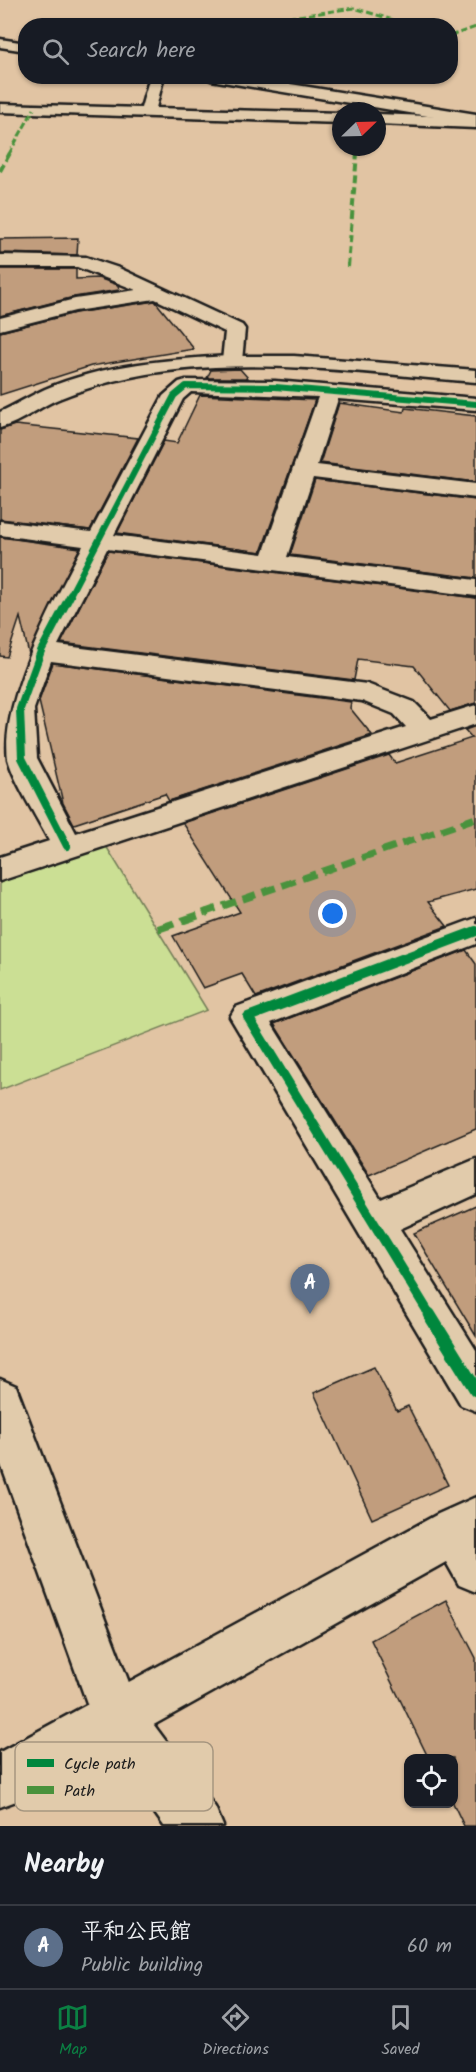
<!DOCTYPE html>
<meta charset="utf-8">
<style>
:root{--surface:#171b24;--page:#20242c;--text:#f1f3f6;--muted:#9ea1a6;--line:#363941;--accent:#0b8043}
body{margin:0;font-family:Kalam,"Klee One",sans-serif;background:var(--page);color:var(--text)}
.controls{position:absolute;right:18px;bottom:18px;display:grid;overflow:hidden;border-radius:12px;box-shadow:0 2px 4px #0004}
.controls button{width:54px;height:54px;display:grid;place-items:center;padding:0;border:0;border-bottom:2px solid var(--line);background:var(--surface);color:var(--text);font:30px sans-serif}
.compass{position:absolute;left:332px;top:102px;width:54px;height:54px;border-radius:50%;background:var(--surface);box-shadow:0 2px 4px #0004;rotate:67deg}
.you{position:absolute;left:333px;top:914px;width:21px;height:21px;margin:-15px;border:4px solid #fff;border-radius:50%;background:#1a73e8;box-shadow:0 0 0 9px #1a73e833}
.badge{display:grid;place-items:center;width:39px;height:39px;border-radius:50%;background:var(--accent);color:#fff;font-size:20px;font-weight:700}
.pin{position:absolute;translate:-50% -50px;filter:drop-shadow(0 2px 3px #0008)}
.pin::after{content:'';position:absolute;top:32px;width:21px;height:18px;background:inherit;clip-path:polygon(0 0,100% 0,50% 100%)}
.list{margin:0;padding:0;list-style:none}
h2{display:flex;justify-content:space-between;align-items:center;height:78px;margin:0;padding:0 24px;font-size:26px}
h2 small{font-size:20px;font-weight:400;color:var(--muted)}
.list li{display:grid;grid-template-columns:39px 1fr auto;gap:18px;align-items:center;box-sizing:border-box;height:84px;padding:0 24px;border-top:2px solid var(--line)}
.list b{display:block;font-size:22px;white-space:nowrap}
.list p{margin:0;font-size:20px;white-space:nowrap;color:var(--muted)}
.list em{font-size:20px;font-style:normal;color:var(--muted)}
.icon{flex:none;width:33px;height:33px;fill:none;stroke:currentColor;stroke-width:2;stroke-linecap:round;stroke-linejoin:round}
.map{position:relative;flex:none;width:476px;height:1826px;overflow:hidden}
.search{position:absolute;background:var(--surface);box-shadow:0 2px 4px #0004;left:18px;right:18px;top:18px;height:66px;display:flex;align-items:center;gap:15px;box-sizing:border-box;padding:0 21px;border-radius:24px;color:var(--muted);font-size:22px}
.sheet{height:162px;background:var(--surface)}
nav{display:flex;justify-content:space-around;align-items:center;box-sizing:border-box;height:84px;border-top:2px solid var(--line);background:var(--surface);font-size:16px;color:var(--muted)}
nav a{display:grid;justify-items:center;gap:3px}
nav .on{color:var(--accent)}
.map>svg:first-child{display:block}
.green{fill:#cbdf94;stroke:#747e58;stroke-width:1.5}
.building{fill:#c19d7d;stroke:#1c1c1c;stroke-width:1.5}
.lines{fill:none;stroke-linecap:round;stroke-linejoin:round}
.minor-casing{stroke:#1c1c1c;stroke-width:5}
.tertiary-casing{stroke:#1c1c1c;stroke-width:5}
.minor{fill:#e1cbab;fill-rule:evenodd}
.tertiary{fill:#e1cbab;fill-rule:evenodd}
.quiet-far3{stroke:#49923c;stroke-width:3;stroke-dasharray:7 3;stroke-linecap:butt}
.quiet-far2{stroke:#49923c;stroke-width:4;stroke-dasharray:8 4;stroke-linecap:butt}
.quiet-far1{stroke:#49923c;stroke-width:7;stroke-dasharray:14 7;stroke-linecap:butt}
.quiet{stroke:#49923c;stroke-width:8;stroke-dasharray:17 8;stroke-linecap:butt}
.cycleway-far3-casing{stroke:#e1cbab;stroke-width:8}
.cycleway-far2-casing{stroke:#e1cbab;stroke-width:11}
.cycleway-far1-casing{stroke:#e1cbab;stroke-width:14}
.cycleway-casing{stroke:#e1cbab;stroke-width:16}
.cycleway-far3{stroke:#00873e;stroke-width:6}
.cycleway-far2{stroke:#00873e;stroke-width:8}
.cycleway-far1{stroke:#00873e;stroke-width:10}
.cycleway{stroke:#00873e;stroke-width:13}
.key{fill:#e1cbab;stroke:#a69680;stroke-width:1.5}
.key-label{font-size:16px;fill:#1c1c1c}
</style>
<div class="map">
<svg width="476" height="1826" viewBox="0 0 476 1826">
<rect width="100%" height="100%" fill="#e1c4a3"/>
<filter id="ink" filterUnits="userSpaceOnUse"><feTurbulence type="fractalNoise" baseFrequency=".0167" numOctaves="2"/><feDisplacementMap in="SourceGraphic" scale="12" xChannelSelector="R" yChannelSelector="G"/><feConvolveMatrix kernelMatrix="1 2 1 2 8 2 1 2 1" color-interpolation-filters="sRGB"/></filter>
<g filter="url(#ink)">
<!-- green -->
<path class="green" d="M106,846L207,1010L0,1090V882Z"/>
<!-- building -->
<path class="building" d="M78,238L77,255L0,253V239Z
M0,269H76V279L98,278L118,285L119,290L74,297L0,316Z
M155,301L194,349L91,366L0,395V332L75,313Z
M240,369L248,378H207L211,370Z
M200,395L315,400L261,552L117,533L164,441L177,443Z
M339,403L404,412L405,408L476,416V482L320,463Z
M15,425L138,438L90,530L0,519V430Z
M315,480L476,500V578L290,555Z
M0,537L80,548L29,654L20,617L7,657L0,656Z
M108,551L476,598V703L450,711L414,666L358,659L354,680L61,643Z
M53,663L351,702L350,708L372,735L169,801L165,794L74,824L63,803L39,701Z
M476,726V889L428,902L447,926L256,997L242,974L203,988L173,936L240,912L183,823L389,755L395,763L472,738L465,730Z
M466,950L476,964V1129L369,1175L274,1024Z
M476,1206V1336L414,1233Z
M374,1367L397,1411L408,1406L448,1485L372,1519L314,1393Z
M446,1600L476,1658V1826H464L453,1803V1758L428,1757L371,1640Z"/>
<g class="lines">
<defs>
<path id="minor" d="M150,76H164L156,108L341,113V123L0,112V104L141,108Z
M377,114L476,118V128L377,124Z
M0,255L86,257L119,268L242,325L245,329L242,361L239,365H225L222,361L225,332L155,299L75,311L0,330V318L75,299L136,290L77,267H0Z
M186,380L275,381L476,398V410L338,399L317,465L476,484V498L313,478L287,557L476,580V596L107,549L58,645L367,684L414,702L431,719L476,705V724L0,881V857L49,841C37,817 15,784 8,759C0,700 56,598 83,546L0,535V521L91,532L163,396L179,382ZM191,392L318,397L263,554L114,535L183,399ZM51,661L362,701L394,714L406,727L76,833L37,758L34,709Z
M476,918V944L271,1023L381,1199L476,1159V1194L400,1229L476,1350V1411L461,1405L230,1017L236,1007Z
M476,1497V1592L459,1585L446,1562L19,1800L0,1807V1752L438,1514Z"/>
<path id="tertiary" d="M0,39L26,43V51L0,47Z
M204,76H241L476,114V124L211,80Z
M232,356H294L476,370V382C358,373 230,352 113,381C96,386 78,391 61,398C40,406 22,422 0,428V412C15,405 30,396 45,389C104,364 169,359 232,356Z
M0,1379L16,1386L136,1701L215,1807L223,1826H164L99,1735L92,1717L0,1462Z"/>
</defs>
<!-- minor casing -->
<use href="#minor" class="minor-casing"/>
<!-- tertiary casing -->
<use href="#tertiary" class="tertiary-casing"/>
<!-- minor -->
<use href="#minor" class="minor"/>
<!-- tertiary -->
<use href="#tertiary" class="tertiary"/>
<!-- quiet-far3 -->
<path class="quiet-far3" d="M229,26L354,8L413,26
M450,36L476,27
M9,154L34,109
M356,154L357,147"/>
<!-- quiet-far2 -->
<path class="quiet-far2" d="M0,171L10,153
M348,267L357,153"/>
<!-- quiet-far1 -->
<path class="quiet-far1" d="M203,913L476,818"/>
<!-- quiet -->
<path class="quiet" d="M158,929L208,912"/>
<defs>
<path id="cycleway-far3" d="M69,597L174,396L186,386L275,387L476,404"/>
<path id="cycleway-far2" d="M67,846L22,758L20,709L41,651L70,596"/>
<path id="cycleway-far1" d="M430,1315L248,1017L476,931"/>
<path id="cycleway" d="M429,1314L476,1390"/>
</defs>
<!-- cycleway-far3 casing -->
<use href="#cycleway-far3" class="cycleway-far3-casing"/>
<!-- cycleway-far2 casing -->
<use href="#cycleway-far2" class="cycleway-far2-casing"/>
<!-- cycleway-far1 casing -->
<use href="#cycleway-far1" class="cycleway-far1-casing"/>
<!-- cycleway casing -->
<use href="#cycleway" class="cycleway-casing"/>
<!-- cycleway-far3 -->
<use href="#cycleway-far3" class="cycleway-far3"/>
<!-- cycleway-far2 -->
<use href="#cycleway-far2" class="cycleway-far2"/>
<!-- cycleway-far1 -->
<use href="#cycleway-far1" class="cycleway-far1"/>
<!-- cycleway -->
<use href="#cycleway" class="cycleway"/>
</g>
</g>
<!-- legend -->
<rect x="15" y="1742" width="198" height="69" rx="9" class="key"/>
<rect x="27" y="1759" width="27" height="8" fill="#00873e"/>
<rect x="27" y="1786" width="27" height="8" fill="#49923c"/>
<g class="key-label">
<text x="64" y="1769">Cycle path</text>
<text x="64" y="1796">Path</text>
</g>
</svg>
<div class="controls">
<button><svg class="icon" aria-label="locate" viewBox="0 0 24 24"><circle cx="12" cy="12" r="6"/><path d="M12 2v4M12 18v4M2 12h4M18 12h4"/></svg></button>
</div>
<svg class="compass" viewBox="-18 -18 36 36"><path d="M0-13l5 13h-10z" fill="#e53935"/><path d="M0 13l5-13h-10z" fill="#9ea1a6"/></svg>
<div class="you"></div>
<div class="pin badge" style="left:310px;top:1314px;background:#5c6f8a">A</div>
<div class="search"><svg class="icon" aria-label="search" viewBox="0 0 24 24"><circle cx="10" cy="10" r="6"/><path d="M15 15l6 6"/></svg>Search here</div>
</div>
<section class="sheet">
<h2>Nearby<small></small></h2>
<ul class="list">
<li><span class="badge" style="background:#5c6f8a">A</span><div><b>平和公民館</b><p>Public building</p></div><em>60 m</em></li>
</ul>
</section>
<nav>
<a class="on"><svg class="icon" aria-label="map" viewBox="0 0 24 24"><path d="M3 6l6-2 6 2 6-2v14l-6 2-6-2-6 2zM9 4v14M15 6v14"/></svg>Map</a>
<a><svg class="icon" aria-label="directions" viewBox="0 0 24 24"><path d="M12 3l9 9-9 9-9-9zM9 14v-3h6M13 9l2 2-2 2"/></svg>Directions</a>
<a><svg class="icon" aria-label="saved" viewBox="0 0 24 24"><path d="M7 4h10v16l-5-4-5 4z"/></svg>Saved</a>
</nav>
